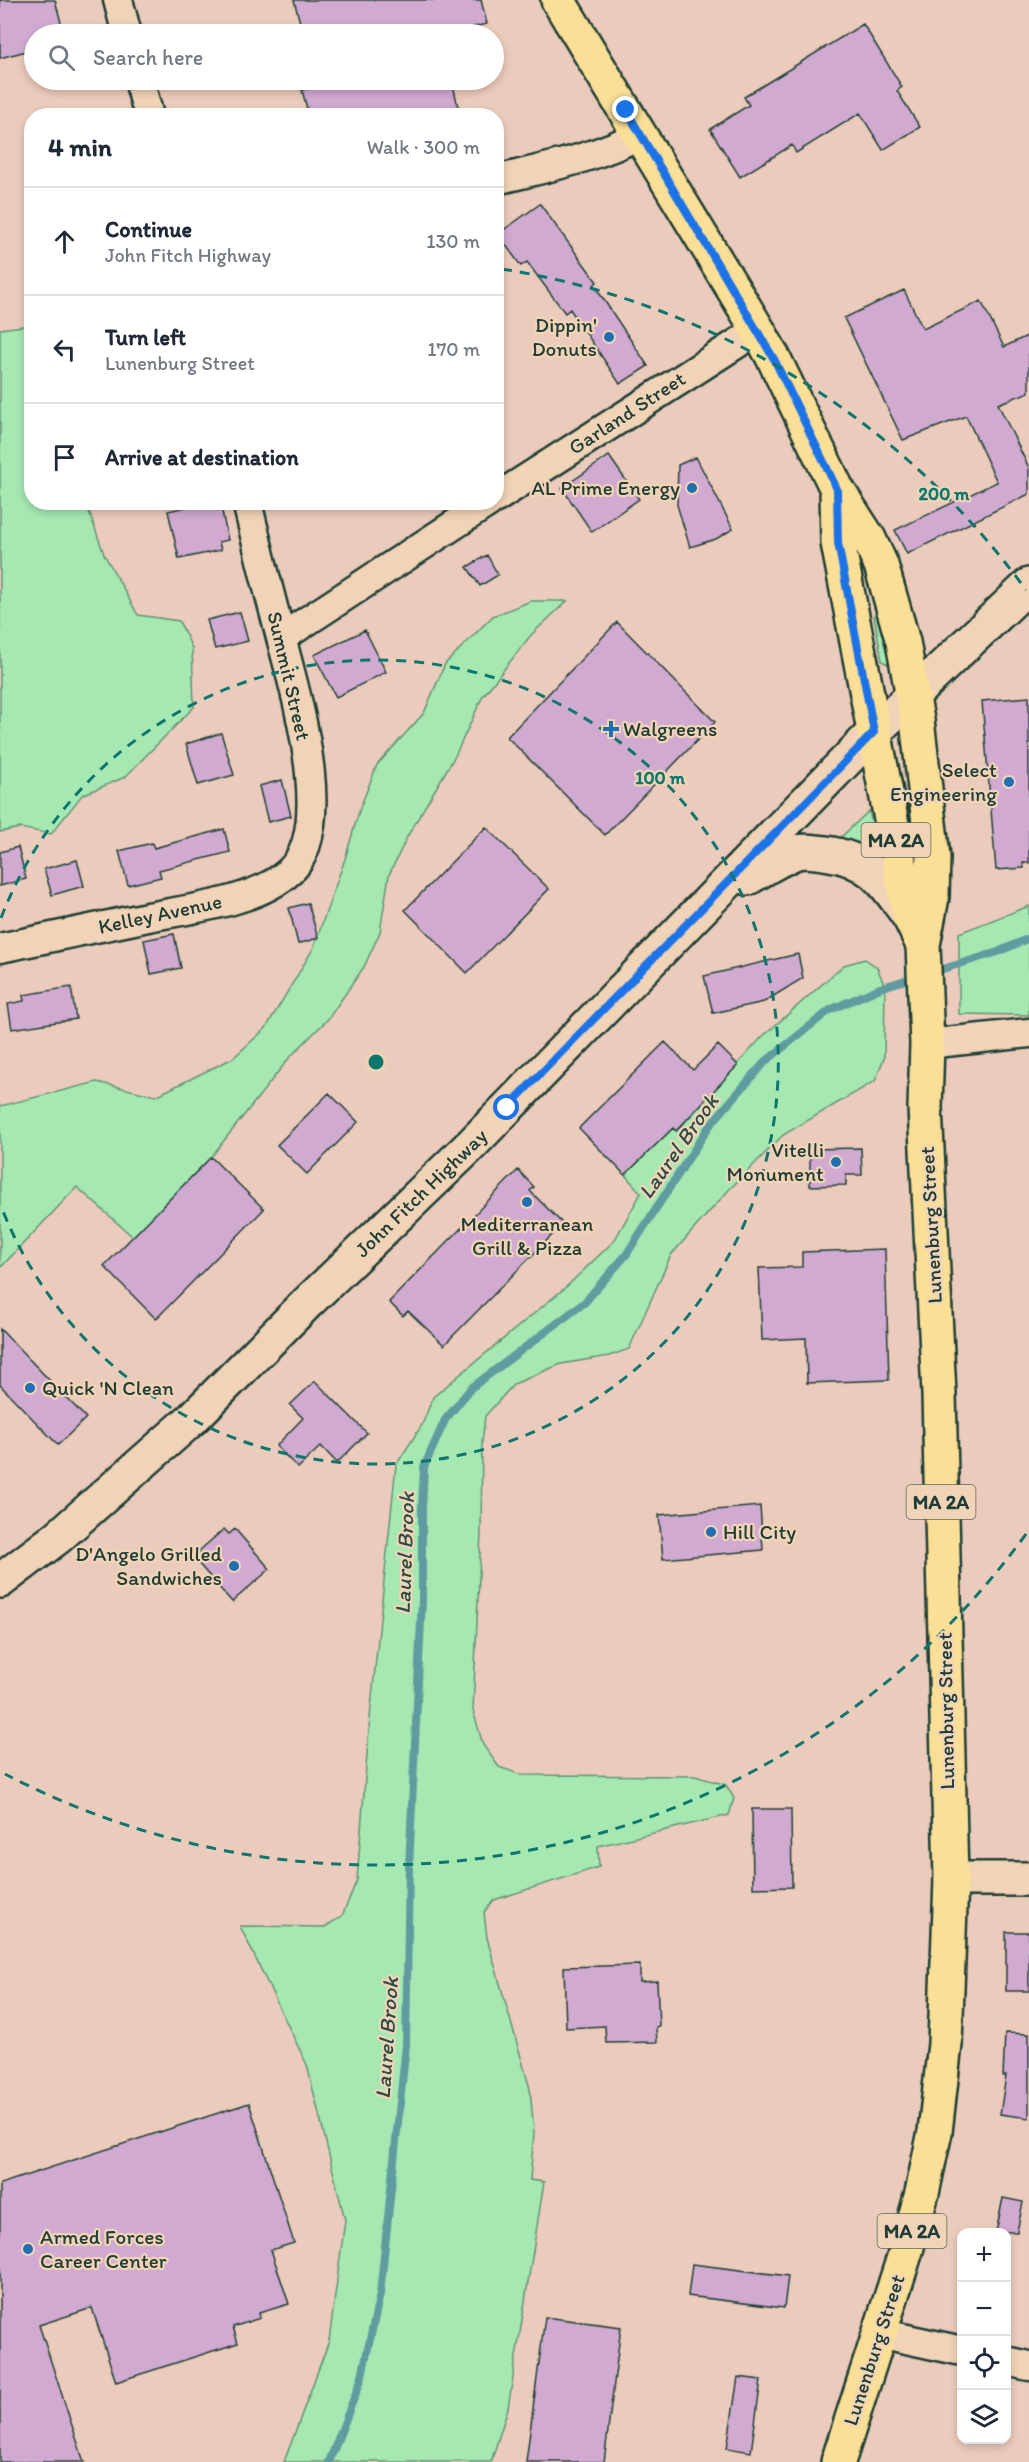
<!DOCTYPE html>
<meta charset="utf-8">
<style>
:root{--surface:#fff;--page:#f6f6f7;--text:#1f2937;--muted:#747a83;--line:#e0e1e3}
body{margin:0;font-family:Itim,sans-serif;background:var(--page);color:var(--text)}
.controls{position:absolute;right:18px;bottom:18px;display:grid;overflow:hidden;border-radius:12px;box-shadow:0 3px 9px #0003}
.controls button{width:54px;height:54px;display:grid;place-items:center;padding:0;border:0;border-bottom:2px solid var(--line);background:var(--surface);color:var(--text);font:30px sans-serif}
.stop{position:absolute;width:18px;height:18px;margin:-14px;border:4px solid #1a73e8;border-radius:50%;background:#fff}
.stop.end{background:#1a73e8;border-color:#fff;box-shadow:0 2px 6px #0008}
.list{margin:0;padding:0;list-style:none}
h2{display:flex;justify-content:space-between;align-items:center;height:78px;margin:0;padding:0 24px;font-size:26px}
h2 small{font-size:20px;font-weight:400;color:var(--muted)}
.list li{display:grid;grid-template-columns:39px 1fr auto;gap:18px;align-items:center;box-sizing:border-box;height:108px;padding:0 24px;border-top:2px solid var(--line)}
.list b{display:block;font-size:22px;white-space:nowrap}
.list p{margin:0;font-size:20px;white-space:nowrap;color:var(--muted)}
.list em{font-size:20px;font-style:normal;color:var(--muted)}
.icon{flex:none;width:33px;height:33px;fill:none;stroke:currentColor;stroke-width:2;stroke-linecap:round;stroke-linejoin:round}
.map{position:relative;flex:none;width:1029px;height:2462px;overflow:hidden}
.search{position:absolute;background:var(--surface);box-shadow:0 3px 9px #0003;left:24px;top:24px;width:480px;height:66px;display:flex;align-items:center;gap:15px;box-sizing:border-box;padding:0 21px;border-radius:33px;color:var(--muted);font-size:22px}
.panel{position:absolute;background:var(--surface);box-shadow:0 3px 9px #0003;left:24px;top:108px;width:480px;height:402px;border-radius:24px}
.map>svg:first-child{display:block}
.green{fill:#a5e8b2;stroke:#629273;stroke-width:1.5}
.lines{fill:none;stroke-linecap:round;stroke-linejoin:round}
.stream{stroke:#609c9f;stroke-width:8}
.building{fill:#d1aad1;stroke:#1f3d34;stroke-width:1.5}
.minor-casing{stroke:#1f3d34;stroke-width:33}
.tertiary-casing{stroke:#1f3d34;stroke-width:38}
.secondary-casing{stroke:#1f3d34;stroke-width:38}
.primary-casing{stroke:#1f3d34;stroke-width:38}
.minor{stroke:#f1d4b7;stroke-width:28}
.tertiary{stroke:#f1d4b7;stroke-width:33}
.secondary{stroke:#f1d4b7;stroke-width:33}
.primary{stroke:#fbdf96;stroke-width:33}
.route{stroke:#1a73e8;stroke-width:8}
.ring{fill:none;stroke:#0f766e;stroke-width:3;stroke-dasharray:10 8}
.poi-dot{fill:#1f6fb2;stroke:#f1d4b7;stroke-width:2}
.labels{text-anchor:middle;stroke-width:4.5;stroke-linejoin:round;paint-order:stroke}
.shield{fill:#f1d4b7;stroke:#5e6a5b;stroke-width:1.5}
.shield-label{font-size:20px;font-weight:bold;fill:#1f3d34}
.poi-label{font-size:21px;fill:#1f3d34;stroke:#f1d4b7;text-anchor:end}
.street-label{font-size:21px;fill:#1f3d34;stroke:#f1d4b7}
.water-label{font-size:22px;font-style:italic;fill:#2a4d46;stroke:#f1d4b7}
.centre{fill:#0f766e;stroke:#f1d4b7;stroke-width:3}
.ring-label{font-size:18px;text-anchor:middle;font-weight:bold;fill:#0f766e;stroke:#f1d4b7;stroke-width:4.5;stroke-linejoin:round;paint-order:stroke}
</style>
<div class="map">
<svg width="1029" height="2462" viewBox="0 0 1029 2462">
<rect width="100%" height="100%" fill="#ebccbc"/>
<filter id="ink" filterUnits="userSpaceOnUse"><feTurbulence type="fractalNoise" baseFrequency=".0167" numOctaves="2"/><feDisplacementMap in="SourceGraphic" scale="12" xChannelSelector="R" yChannelSelector="G"/><feConvolveMatrix kernelMatrix="1 2 1 2 8 2 1 2 1" color-interpolation-filters="sRGB"/></filter>
<g filter="url(#ink)">
<!-- green -->
<path class="green" d="M31,325L32,502L86,503L104,554L138,615L179,621L192,648L194,707L125,777L82,795L51,834L20,828L0,832V329Z
M531,601H567L531,635L483,696L455,756L408,835L389,875L380,932L364,967L328,1019L290,1057L211,1157L133,1237L77,1187L0,1268V1106L97,1082L156,1096L233,1058L266,1028L313,949L345,859L360,808L377,765L424,713L445,664L493,616Z
M877,609H880L890,660L887,664L882,661L874,616Z
M869,811L878,849V854L840,838Z
M1029,906V1015L959,1014V933Z
M865,959L877,967L885,987L884,1058L875,1081L783,1135L727,1192L671,1255L629,1349L609,1356L561,1364L514,1384L485,1416L482,1443L481,1533L473,1710L483,1745L499,1767L522,1775L695,1776L726,1785L734,1798L729,1815L598,1846L599,1867L494,1900L484,1912L487,1938L530,2089L534,2132L530,2180L544,2182L508,2408L491,2462H284L329,2341L345,2220L307,2065L240,1926L325,1927L342,1916L357,1880L370,1717L396,1465L422,1425L433,1397L566,1287L614,1241L641,1193L625,1175L673,1128L677,1131L762,1037L844,965Z"/>
<g class="lines">
<!-- stream -->
<path class="stream" d="M930,973L998,952L1029,938
M329,2462L361,2380L380,2294L406,2045L409,1867L422,1600V1508L424,1467L445,1420L471,1388L584,1303L626,1255L710,1125L765,1062L830,1010L880,988L918,976"/>
</g>
<!-- building -->
<path class="building" d="M0,0H55L64,34H34V49L0,58Z
M294,0H481L487,24L443,34H303Z
M863,24L902,87L897,91L920,127L883,150L860,113L796,153L792,145L740,177L710,129L749,105L744,97Z
M346,80H452L460,116H309L302,90Z
M540,204L597,282L594,285L648,366L620,384L570,309L565,313L527,262L521,266L498,234Z
M904,290L923,329L981,301L1004,347L1029,335V392L998,404L1029,468V494L907,554L895,530L997,482L966,416L903,440L844,318Z
M609,456L639,499L592,532L562,488Z
M696,457L733,529L716,539L690,547L677,505L678,465Z
M208,502H220L228,540L219,542L221,550L179,559L168,511Z
M487,555L498,575L480,586L467,567Z
M240,612L248,641L215,649L207,620Z
M617,622L715,722L605,835L507,737Z
M365,630L386,672L336,697L314,655Z
M1029,697V863H1023L1024,868L996,870L982,701Z
M221,733L234,775L198,785L186,744Z
M282,780L291,816L268,822L259,786Z
M486,827L549,889L467,973L405,910Z
M224,829L230,852L159,870L161,877L128,885L119,851L152,843L154,848Z
M18,847L26,879L0,886V852Z
M77,860L84,886L52,895L44,869Z
M308,903L318,938L298,944L289,908Z
M174,934L181,968L151,974L144,940Z
M798,954L803,978L764,1002L713,1013L704,976Z
M71,987L76,1019L12,1029L8,1004L24,1001L23,995Z
M665,1042L693,1070L718,1045L738,1065L676,1131L673,1128L625,1175L579,1128Z
M329,1093L358,1122L307,1174L277,1145Z
M861,1148L862,1175H846V1185L810,1186V1149Z
M211,1157L264,1209L156,1319L104,1266Z
M518,1170L534,1187L530,1191L563,1224L444,1345L408,1311L403,1316L389,1302Z
M885,1249L889,1380L807,1383L806,1338L762,1340L759,1268L802,1267V1252Z
M0,1329L86,1418L58,1445L0,1385Z
M315,1381L367,1433L337,1463L321,1446L298,1468L276,1446L303,1418L290,1405Z
M760,1506L763,1550L663,1559L659,1515Z
M224,1529L229,1534L235,1529L270,1569L232,1602L198,1563L204,1557L199,1551Z
M752,1809H791L792,1887L753,1888Z
M1006,1932H1029V1991H1006Z
M640,1965V1982L657,1981L659,2026L656,2027L657,2042L606,2043L605,2026L566,2028L564,1967Z
M1005,2033L1029,2034V2118L1000,2114L1006,2076H1003Z
M249,2103L294,2243L271,2250L289,2304L259,2313L260,2318L233,2327L238,2343L116,2382L92,2308L39,2325L84,2462H0V2184Z
M1003,2198L1023,2202L1017,2232H996Z
M692,2264L788,2276L784,2308L688,2296Z
M545,2317L621,2327L604,2462H526Z
M738,2377L761,2380L751,2452L727,2448Z"/>
<g class="lines">
<defs>
<path id="minor" d="M118,0L127,34
M139,80L149,116
M496,180C545,168 596,158 641,134
M496,498L758,330
M281,638L489,502
M0,948C48,938 95,928 143,918C187,909 255,903 289,872C339,828 292,682 278,626C267,585 257,544 247,502
M927,1044L1029,1033
M879,2333L962,2351
M1006,2361L1029,2366"/>
<path id="tertiary" d="M951,1879H1029"/>
<path id="secondary" d="M748,878C764,869 780,858 797,852C806,850 816,852 825,853C871,859 885,883 910,918
M0,1581L58,1537L193,1418L308,1302L470,1146L874,732L1029,585"/>
<path id="primary" d="M558,0L758,330L774,359L837,489L869,539L881,565L903,642L917,720L933,857L932,897L923,945L927,1044L925,1108L939,1394L951,1879L945,2044L935,2132L922,2193L905,2254L838,2462
M837,489L838,543L910,918L923,945"/>
</defs>
<!-- minor casing -->
<use href="#minor" class="minor-casing"/>
<!-- tertiary casing -->
<use href="#tertiary" class="tertiary-casing"/>
<!-- secondary casing -->
<use href="#secondary" class="secondary-casing"/>
<!-- primary casing -->
<use href="#primary" class="primary-casing"/>
<!-- minor -->
<use href="#minor" class="minor"/>
<!-- tertiary -->
<use href="#tertiary" class="tertiary"/>
<!-- secondary -->
<use href="#secondary" class="secondary"/>
<!-- primary -->
<use href="#primary" class="primary"/>
</g>
</g>
<g class="lines" filter="url(#ink)">
<!-- route -->
<path class="route" d="M507,1108L874,732L838,543L837,489L774,359L626,110"/>
</g>
<!-- distance rings -->
<g class="ring">
<path d="M1 918A402 402 0 1 1 1 1206"/>
<path d="M1026 1534A803 803 0 0 1 5 1774M502 269A803 803 0 0 1 1026 590"/>
</g>
<!-- markers -->
<g class="poi-dot">
<circle cx="609" cy="337" r="6"/>
<circle cx="692" cy="488" r="6"/>
<path d="M608 720h6v6h6v6h-6v6h-6v-6h-6v-6h6z"/>
<circle cx="1009" cy="782" r="6"/>
<circle cx="836" cy="1162" r="6"/>
<circle cx="527" cy="1202" r="6"/>
<circle cx="30" cy="1388" r="6"/>
<circle cx="711" cy="1532" r="6"/>
<circle cx="234" cy="1566" r="6"/>
<circle cx="28" cy="2249" r="6"/>
</g>
<g class="labels">
<!-- shield labels -->
<g class="shield">
<rect x="861.5" y="823" width="69" height="34" rx="4.5"/>
<rect x="906.5" y="1485" width="69" height="34" rx="4.5"/>
<rect x="877.5" y="2214" width="69" height="34" rx="4.5"/>
</g>
<g class="shield-label">
<text x="896" y="847">MA 2A</text>
<text x="941" y="1509">MA 2A</text>
<text x="912" y="2238">MA 2A</text>
</g>
<!-- poi labels -->
<g class="poi-label">
<text x="597" y="332">Dippin'<tspan x="597" dy="24">Donuts</tspan></text>
<text x="680" y="495">AL Prime Energy</text>
<text x="623" y="736" text-anchor="start">Walgreens</text>
<text x="997" y="777">Select<tspan x="997" dy="24">Engineering</tspan></text>
<text x="824" y="1157">Vitelli<tspan x="824" dy="24">Monument</tspan></text>
<text x="527" y="1231" text-anchor="middle">Mediterranean<tspan x="527" dy="24">Grill &amp; Pizza</tspan></text>
<text x="42" y="1395" text-anchor="start">Quick 'N Clean</text>
<text x="723" y="1539" text-anchor="start">Hill City</text>
<text x="222" y="1561">D'Angelo Grilled<tspan x="222" dy="24">Sandwiches</tspan></text>
<text x="40" y="2244" text-anchor="start">Armed Forces<tspan x="40" dy="24">Career Center</tspan></text>
</g>
<!-- street labels -->
<g class="street-label">
<text transform="translate(627 413) rotate(-33)" y="7">Garland Street</text>
<text transform="translate(289 676) rotate(77)" y="7">Summit Street</text>
<text transform="translate(160 914) rotate(-12)" y="7">Kelley Avenue</text>
<text transform="translate(421 1193) rotate(-44)" y="7">John Fitch Highway</text>
<text transform="translate(931 1225) rotate(-93)" y="7">Lunenburg Street</text>
<text transform="translate(946 1711) rotate(-91)" y="7">Lunenburg Street</text>
<text transform="translate(874 2350) rotate(-72)" y="7">Lunenburg Street</text>
</g>
<!-- water labels -->
<g class="water-label">
<text transform="translate(678 1146) rotate(-55)" y="8">Laurel Brook</text>
<text transform="translate(404 1553) rotate(-88)" y="8">Laurel Brook</text>
<text transform="translate(386 2038) rotate(-86)" y="8">Laurel Brook</text>
</g>
</g>
<circle cx="376" cy="1062" r="9" class="centre"/>
<g class="ring-label">
<text x="944" y="500">200 m</text>
<text x="660" y="784">100 m</text>
</g>
</svg>
<div class="controls">
<button>+</button>
<button>−</button>
<button><svg class="icon" aria-label="locate" viewBox="0 0 24 24"><circle cx="12" cy="12" r="6"/><path d="M12 2v4M12 18v4M2 12h4M18 12h4"/></svg></button>
<button><svg class="icon" aria-label="layers" viewBox="0 0 24 24"><path d="M12 4l9 5-9 5-9-5zM3 14l9 5 9-5"/></svg></button>
</div>
<div class="stop" style="left:507px;top:1108px"></div>
<div class="stop end" style="left:626px;top:110px"></div>
<div class="search"><svg class="icon" aria-label="search" viewBox="0 0 24 24"><circle cx="10" cy="10" r="6"/><path d="M15 15l6 6"/></svg>Search here</div>
<section class="panel">
<h2>4 min<small>Walk · 300 m</small></h2>
<ul class="list">
<li><svg class="icon" aria-label="ahead" viewBox="0 0 24 24"><path d="M12 20V5M6 11l6-6 6 6"/></svg><div><b>Continue</b><p>John Fitch Highway</p></div><em>130 m</em></li>
<li><svg class="icon" aria-label="left" viewBox="0 0 24 24"><path d="M17 20v-9H6M10 6l-5 5 5 5"/></svg><div><b>Turn left</b><p>Lunenburg Street</p></div><em>170 m</em></li>
<li><svg class="icon" aria-label="arrive" viewBox="0 0 24 24"><path d="M6 21V4h12l-3 4 3 4H6"/></svg><div><b>Arrive at destination</b></div></li>
</ul>
</section>
</div>
